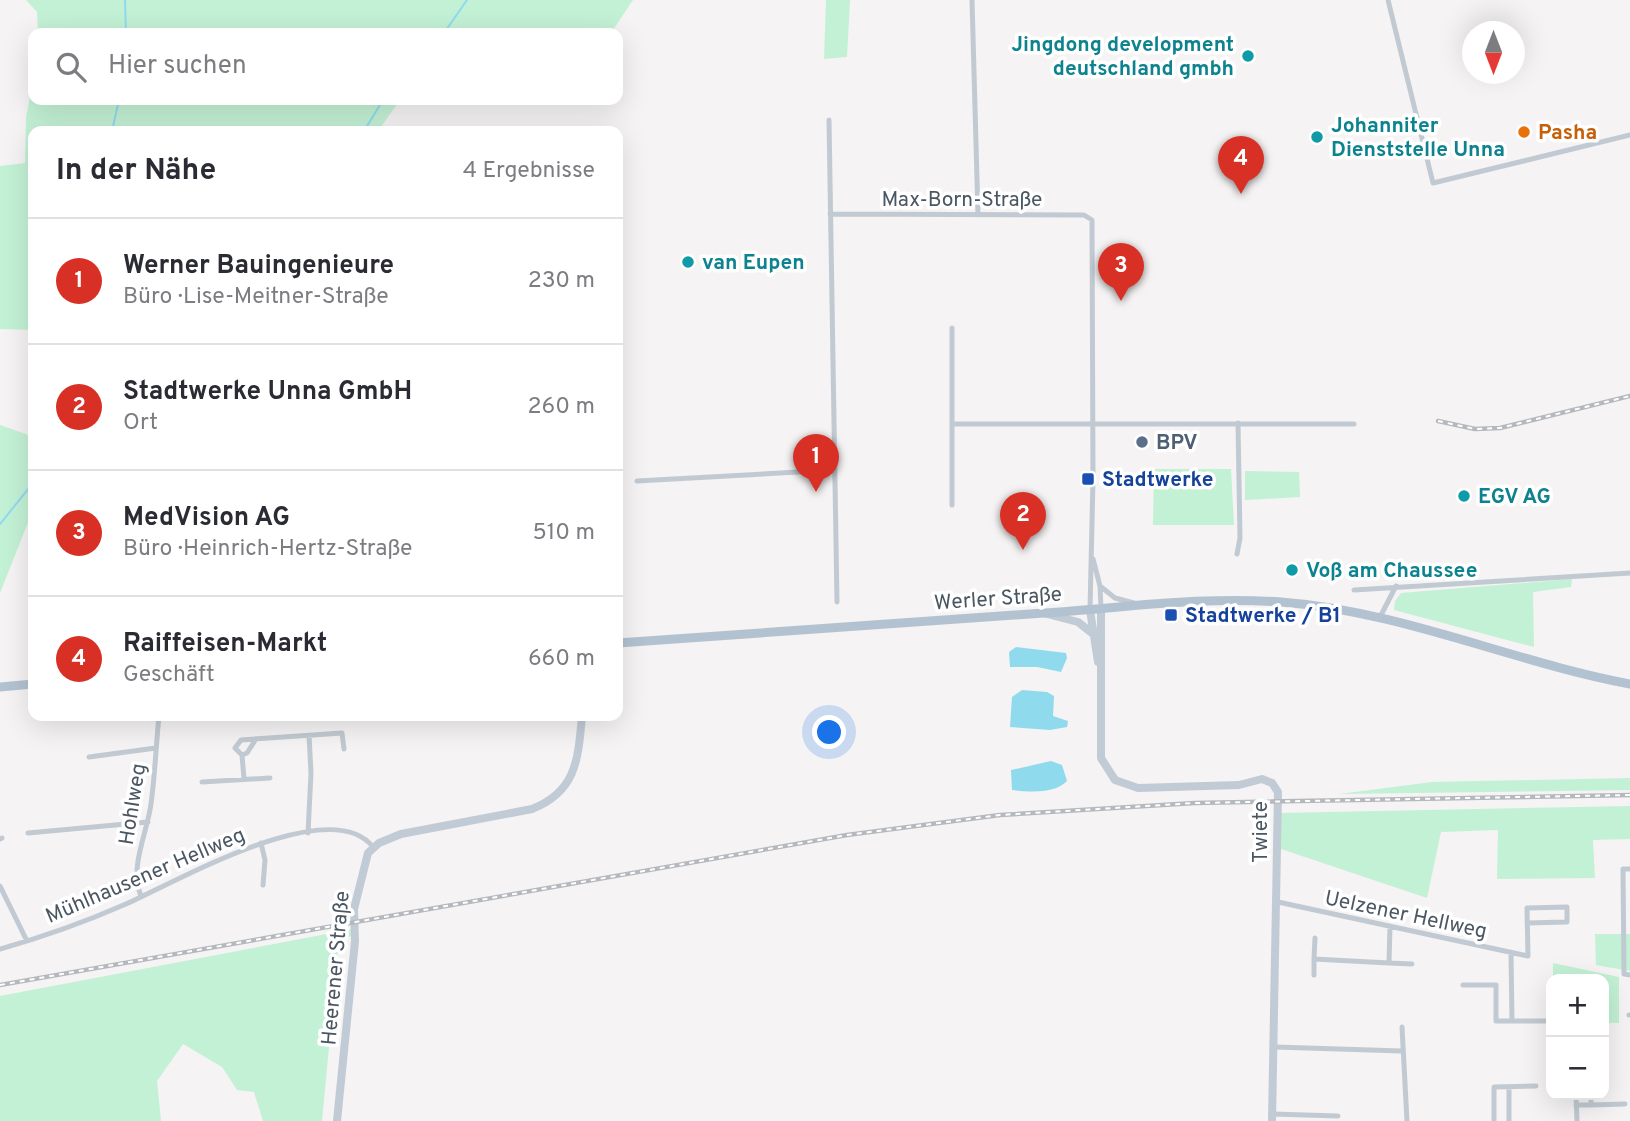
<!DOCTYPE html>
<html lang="de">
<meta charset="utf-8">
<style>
:root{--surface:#fff;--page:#f2f2f3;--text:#2b2b33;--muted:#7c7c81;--line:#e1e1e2;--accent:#d93025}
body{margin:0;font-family:Overpass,sans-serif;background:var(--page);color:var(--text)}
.controls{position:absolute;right:21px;bottom:21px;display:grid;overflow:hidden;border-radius:14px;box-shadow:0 7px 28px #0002}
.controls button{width:63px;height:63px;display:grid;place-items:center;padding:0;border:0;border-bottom:2px solid var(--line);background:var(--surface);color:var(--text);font:35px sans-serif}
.compass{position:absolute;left:1462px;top:21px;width:63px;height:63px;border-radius:50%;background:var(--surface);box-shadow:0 7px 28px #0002;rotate:180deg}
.you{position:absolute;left:830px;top:733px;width:24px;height:24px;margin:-18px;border:5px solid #fff;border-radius:50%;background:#1a73e8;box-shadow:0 0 0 10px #1a73e833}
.badge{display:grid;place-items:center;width:46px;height:46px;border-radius:50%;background:var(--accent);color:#fff;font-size:23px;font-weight:700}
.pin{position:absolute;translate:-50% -58px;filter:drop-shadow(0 2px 4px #0008)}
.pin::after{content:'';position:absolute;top:37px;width:24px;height:21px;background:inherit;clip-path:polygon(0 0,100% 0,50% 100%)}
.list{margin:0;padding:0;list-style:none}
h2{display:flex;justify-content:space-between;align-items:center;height:91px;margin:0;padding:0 28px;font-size:30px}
h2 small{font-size:23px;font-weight:400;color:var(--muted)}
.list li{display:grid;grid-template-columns:46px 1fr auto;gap:21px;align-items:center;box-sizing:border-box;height:126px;padding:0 28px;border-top:2px solid var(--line)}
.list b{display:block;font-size:26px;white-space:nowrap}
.list p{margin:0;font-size:23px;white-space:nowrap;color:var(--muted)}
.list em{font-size:23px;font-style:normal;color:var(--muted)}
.icon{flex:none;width:38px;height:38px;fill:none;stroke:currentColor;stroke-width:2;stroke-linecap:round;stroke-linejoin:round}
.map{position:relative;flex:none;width:1630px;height:1121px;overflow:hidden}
.search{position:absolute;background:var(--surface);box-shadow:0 7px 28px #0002;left:28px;top:28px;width:595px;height:77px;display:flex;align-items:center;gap:18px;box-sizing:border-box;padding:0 24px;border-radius:14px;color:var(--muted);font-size:26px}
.panel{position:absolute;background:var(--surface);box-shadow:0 7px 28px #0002;left:28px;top:126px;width:595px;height:595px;border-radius:14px}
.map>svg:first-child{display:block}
.green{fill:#c3f1d5}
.water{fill:#90daee}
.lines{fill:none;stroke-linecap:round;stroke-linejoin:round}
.stream{stroke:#90daee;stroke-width:2}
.street{stroke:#c1cad2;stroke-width:5}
.secondary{stroke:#c1cbd6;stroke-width:8}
.primary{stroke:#b3c2d1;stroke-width:9}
.rail-casing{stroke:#b5b8bd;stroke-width:4.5}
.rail{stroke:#fff;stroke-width:2;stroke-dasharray:5;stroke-linecap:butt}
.culture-dot{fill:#0f9aa8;stroke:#fff;stroke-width:2.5}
.food-dot{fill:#e8710a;stroke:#fff;stroke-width:2.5}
.service-dot{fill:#5c6f8a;stroke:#fff;stroke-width:2.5}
.transit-dot{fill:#1a4fb4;stroke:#fff;stroke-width:2.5}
.labels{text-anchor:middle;stroke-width:7;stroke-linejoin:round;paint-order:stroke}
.culture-label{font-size:21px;font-weight:bold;fill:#0d838f;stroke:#fff;text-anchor:start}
.food-label{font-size:21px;font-weight:bold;fill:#c56008;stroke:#fff;text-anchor:start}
.street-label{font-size:21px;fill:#4a5661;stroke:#fff}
.service-label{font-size:21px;font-weight:bold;fill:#4e5e75;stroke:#fff;text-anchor:start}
.transit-label{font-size:21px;font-weight:bold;fill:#164399;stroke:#fff;text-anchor:start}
</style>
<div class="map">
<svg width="1630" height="1121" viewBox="0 0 1630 1121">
<rect width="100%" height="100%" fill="#f5f3f3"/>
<!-- green -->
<path class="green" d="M26,0H633L611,33H38L37,12Z
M826,0H850L847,57L824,59Z
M33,82V100H400L378,131H33V330L0,329V166L25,163L26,117Z
M0,425L26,434L33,440V510L0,593Z
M1154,469H1231L1234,525H1153Z
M1245,471L1299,472L1300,497L1245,500Z
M1572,579L1571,587L1533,592L1534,647L1394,610L1395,601L1401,593Z
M1630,778V790L1339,794L1432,782Z
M1630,806V839L1593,840L1595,878L1497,879L1498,830L1441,832L1427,898L1278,848L1279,813Z
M353,929V935L339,942L322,1121H263L254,1092L237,1090L222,1067L183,1044L157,1081L161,1121H0V996Z
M1595,934H1630V971L1596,965Z
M1553,963L1619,977V1023H1604V979H1553Z"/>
<!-- water -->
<path class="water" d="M1016,647L1066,653L1067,658L1061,672L1037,667H1010L1009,652Z
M1022,690L1047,692L1054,696L1053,716L1068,721L1067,727L1050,730L1010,727L1012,697Z
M1051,761L1062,765L1067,781C1055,794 1029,792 1012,790L1011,770Z"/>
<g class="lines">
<!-- stream -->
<path class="stream" d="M125,0L126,33
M444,33L467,0
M112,131L119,100
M364,131L383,100
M0,524L33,483"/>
<!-- street -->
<path class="street" d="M972,0L978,215
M1388,0L1433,183L1630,135
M829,120L837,602
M830,214L1084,215L1092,220L1093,479L1090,610
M952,328V505
M952,424H1354
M637,481L834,470
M1237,554L1240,538L1238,423
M1093,559L1100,586L1101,609
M1100,586L1115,598L1134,603
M1354,590L1630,573
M1380,617L1396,586
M242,755L247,753L256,739
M89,757L156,748
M244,779L242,755L235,748L241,740L342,733L344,749
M202,782L270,778
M28,833L148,822
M308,833L311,773L309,735
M0,839L2,838
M261,843L265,860L263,885
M1630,869H1623L1624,974L1630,975
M0,886L27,941
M141,896C129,867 147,834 151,804C155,775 156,745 159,716
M1278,902L1528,956L1527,908L1567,907V922L1527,923
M1315,938L1314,959L1389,963L1390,926
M0,949C43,937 85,922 126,904C174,883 330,792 373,847
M1511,953L1512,1021H1546
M1389,963L1412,964
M1314,975V959
M1463,985H1496V1021H1512
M1629,1015H1630
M1402,1027L1407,1121
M1275,1047L1402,1051
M1509,1087V1121
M1576,1095L1577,1121
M1576,1105H1591V1095
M1591,1105L1625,1104
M1272,1114L1338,1116
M1494,1121V1087L1536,1086"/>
<!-- secondary -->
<path class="secondary" d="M1101,609V758L1115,780L1138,788L1239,785L1262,779L1272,783L1278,792L1272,1121
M1090,610L1098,662
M1047,614L1078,622L1092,633
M337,1121L355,941L354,909L368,853L379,843L401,834L532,809C577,791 578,759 582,716"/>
<!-- primary -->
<path class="primary" d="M618,643C760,633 902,623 1044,613C1123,608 1202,596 1281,602C1401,611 1513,662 1630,684
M0,687L33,684"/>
<defs>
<path id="rail" d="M1438,421L1475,429L1500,428L1630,396
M0,985L847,835L1000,815L1195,803L1630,795"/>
</defs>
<!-- rail casing -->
<use href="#rail" class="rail-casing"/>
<!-- rail -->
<use href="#rail" class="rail"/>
</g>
<!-- markers -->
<g class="culture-dot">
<circle cx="1248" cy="56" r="7"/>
<circle cx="1317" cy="137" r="7"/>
<circle cx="688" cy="262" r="7"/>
<circle cx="1464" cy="496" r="7"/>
<circle cx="1292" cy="570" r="7"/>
</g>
<circle class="food-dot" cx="1524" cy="132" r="7"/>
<circle class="service-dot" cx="1142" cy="442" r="7"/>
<g class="transit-dot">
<rect x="1081" y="472" width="14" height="14" rx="3.5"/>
<rect x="1164" y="608" width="14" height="14" rx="3.5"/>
</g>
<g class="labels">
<!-- culture labels -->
<g class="culture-label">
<text x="1234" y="51" text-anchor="end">Jingdong development<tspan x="1234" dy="24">deutschland gmbh</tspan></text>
<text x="1331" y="132">Johanniter<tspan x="1331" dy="24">Dienststelle Unna</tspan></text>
<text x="702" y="269">van Eupen</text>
<text x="1478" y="503">EGV AG</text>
<text x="1306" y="577">Voß am Chaussee</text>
</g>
<!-- food labels -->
<g class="food-label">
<text x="1538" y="139">Pasha</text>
</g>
<!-- street labels -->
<g class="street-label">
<text x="962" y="206">Max-Born-Straße</text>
<text transform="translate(998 598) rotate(-4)" y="7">Werler Straße</text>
<text transform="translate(132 804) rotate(-81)" y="7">Hohlweg</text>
<text transform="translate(1260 832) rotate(-90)" y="7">Twiete</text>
<text transform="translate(145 875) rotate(-23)" y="7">Mühlhausener Hellweg</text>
<text transform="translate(1406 914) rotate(12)" y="7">Uelzener Hellweg</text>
<text transform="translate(335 968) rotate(-85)" y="7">Heerener Straße</text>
</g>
<!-- service labels -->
<g class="service-label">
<text x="1156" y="449">BPV</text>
</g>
<!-- transit labels -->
<g class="transit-label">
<text x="1102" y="486">Stadtwerke</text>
<text x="1185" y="622">Stadtwerke / B1</text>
</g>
</g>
</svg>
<div class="controls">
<button>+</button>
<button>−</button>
</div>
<svg class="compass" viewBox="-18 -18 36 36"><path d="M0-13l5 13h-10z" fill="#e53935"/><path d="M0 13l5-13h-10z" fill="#7c7c81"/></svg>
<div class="you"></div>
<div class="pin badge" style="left:816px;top:492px">1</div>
<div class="pin badge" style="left:1023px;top:550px">2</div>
<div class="pin badge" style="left:1121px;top:301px">3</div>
<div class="pin badge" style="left:1241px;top:194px">4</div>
<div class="search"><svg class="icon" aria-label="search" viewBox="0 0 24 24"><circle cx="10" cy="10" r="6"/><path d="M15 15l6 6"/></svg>Hier suchen</div>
<section class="panel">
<h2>In der Nähe<small>4 Ergebnisse</small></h2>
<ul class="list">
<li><span class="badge">1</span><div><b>Werner Bauingenieure</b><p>Büro · Lise-Meitner-Straße</p></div><em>230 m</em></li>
<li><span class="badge">2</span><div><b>Stadtwerke Unna GmbH</b><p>Ort</p></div><em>260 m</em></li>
<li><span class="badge">3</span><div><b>MedVision AG</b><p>Büro · Heinrich-Hertz-Straße</p></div><em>510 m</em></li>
<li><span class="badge">4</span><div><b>Raiffeisen-Markt</b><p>Geschäft</p></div><em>660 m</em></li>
</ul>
</section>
</div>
